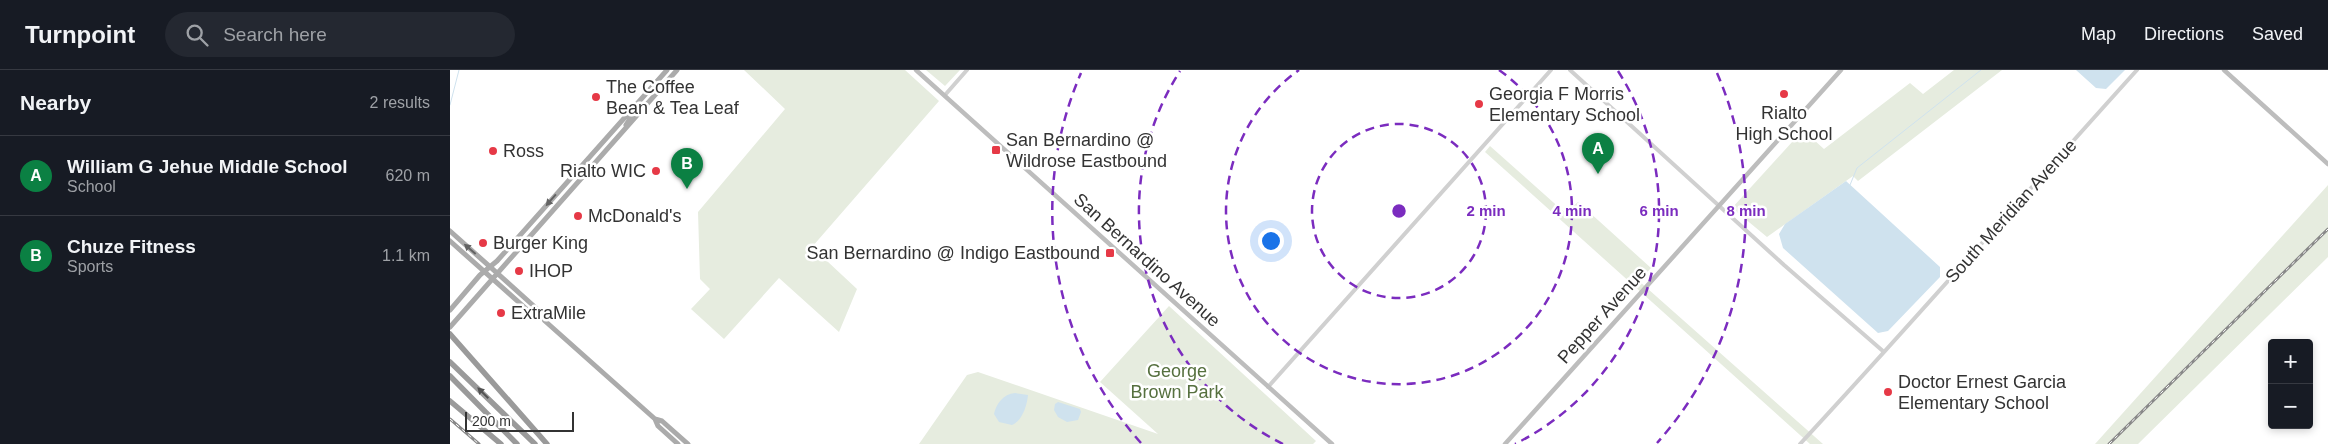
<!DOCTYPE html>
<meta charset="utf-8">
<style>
:root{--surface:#171b24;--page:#242831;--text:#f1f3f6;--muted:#9ea1a6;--line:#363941;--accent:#0b8043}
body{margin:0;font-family:Helvetica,sans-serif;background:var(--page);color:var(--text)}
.controls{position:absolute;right:15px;bottom:15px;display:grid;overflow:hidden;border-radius:5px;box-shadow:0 2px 8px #0003}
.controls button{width:45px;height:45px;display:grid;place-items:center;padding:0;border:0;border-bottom:1px solid var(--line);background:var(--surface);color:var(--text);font:25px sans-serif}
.scale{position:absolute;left:15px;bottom:12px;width:109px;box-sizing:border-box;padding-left:5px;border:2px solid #333;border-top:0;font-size:14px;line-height:18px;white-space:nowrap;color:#333;-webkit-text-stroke:4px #fff;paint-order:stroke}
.you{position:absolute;left:820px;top:170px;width:18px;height:18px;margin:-12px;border:4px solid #fff;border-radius:50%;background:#1a73e8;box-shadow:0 0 0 8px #1a73e833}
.badge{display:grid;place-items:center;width:32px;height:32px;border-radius:50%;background:var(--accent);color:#fff;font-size:16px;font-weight:700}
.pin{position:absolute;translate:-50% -41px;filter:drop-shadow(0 1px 2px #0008)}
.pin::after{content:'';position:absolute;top:26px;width:18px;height:15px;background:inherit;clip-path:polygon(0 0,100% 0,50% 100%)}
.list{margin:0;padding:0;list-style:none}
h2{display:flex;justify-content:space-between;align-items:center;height:65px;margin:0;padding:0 20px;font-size:21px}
h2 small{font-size:16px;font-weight:400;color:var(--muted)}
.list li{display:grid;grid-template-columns:32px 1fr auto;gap:15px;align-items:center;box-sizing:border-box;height:80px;padding:0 20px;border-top:1px solid var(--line)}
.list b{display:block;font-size:19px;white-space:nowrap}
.list p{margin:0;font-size:16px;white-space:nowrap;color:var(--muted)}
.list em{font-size:16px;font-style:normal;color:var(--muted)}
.icon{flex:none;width:28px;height:28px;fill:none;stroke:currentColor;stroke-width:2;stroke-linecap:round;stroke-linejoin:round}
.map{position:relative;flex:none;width:1878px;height:374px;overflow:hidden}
header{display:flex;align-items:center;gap:30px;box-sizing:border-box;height:70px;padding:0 25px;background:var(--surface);border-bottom:1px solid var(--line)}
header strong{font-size:24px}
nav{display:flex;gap:28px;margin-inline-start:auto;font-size:18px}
.search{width:350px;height:45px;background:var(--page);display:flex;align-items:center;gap:12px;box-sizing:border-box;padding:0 18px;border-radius:28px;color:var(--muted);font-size:19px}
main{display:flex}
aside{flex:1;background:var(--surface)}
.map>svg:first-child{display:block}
.green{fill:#e6ecdf}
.water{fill:#cfe2ee}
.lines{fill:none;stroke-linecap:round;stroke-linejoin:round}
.stream{stroke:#cfe2ee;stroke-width:1}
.tertiary{stroke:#d0d0d0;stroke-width:4}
.secondary{stroke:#bdbdbd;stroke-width:4.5}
.primary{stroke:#ababab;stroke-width:5}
.motorway{stroke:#9a9a9a;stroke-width:5.5}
.rail-casing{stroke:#888;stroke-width:3}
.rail{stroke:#fff;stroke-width:1;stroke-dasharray:4;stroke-linecap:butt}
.oneway{fill:#636363}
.oneway2{fill:#525252}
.ring{fill:none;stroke:#7b2cbf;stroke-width:2.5;stroke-dasharray:9 6}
.poi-dot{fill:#e63946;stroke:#fff;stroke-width:2}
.labels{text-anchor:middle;stroke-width:5;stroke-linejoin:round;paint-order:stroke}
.poi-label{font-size:18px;fill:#333;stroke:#fff;text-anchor:start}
.street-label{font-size:18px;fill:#333;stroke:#fff}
.park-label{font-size:18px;fill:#56703f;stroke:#fff}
.centre{fill:#7b2cbf;stroke:#fff;stroke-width:2.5}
.ring-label{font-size:15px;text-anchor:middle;font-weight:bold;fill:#7b2cbf;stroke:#fff;stroke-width:5;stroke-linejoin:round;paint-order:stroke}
</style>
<header>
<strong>Turnpoint</strong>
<div class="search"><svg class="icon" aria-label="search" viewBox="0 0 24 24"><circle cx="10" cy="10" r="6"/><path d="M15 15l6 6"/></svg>Search here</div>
<nav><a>Map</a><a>Directions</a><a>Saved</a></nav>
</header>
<main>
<aside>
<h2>Nearby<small>2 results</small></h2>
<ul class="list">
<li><span class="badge">A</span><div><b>William G Jehue Middle School</b><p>School</p></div><em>620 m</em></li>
<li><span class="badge">B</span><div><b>Chuze Fitness</b><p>Sports</p></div><em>1.1 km</em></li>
</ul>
</aside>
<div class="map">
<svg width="1878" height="374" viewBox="0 0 1878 374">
<rect width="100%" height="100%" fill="#fff"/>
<!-- green -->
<path class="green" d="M294,0H455L489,31L362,177L407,219L389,262L329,208L274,269L241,239L260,219L250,209L248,142L335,39Z
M476,0H510L495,16Z
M1504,0H1552L1408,111L1403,106L1317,167L1282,138L1353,60L1374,79L1460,13L1473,24Z
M1040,76L1113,141L1119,140L1128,132L1201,198L1189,211L1373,374H1360L1035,82Z
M1878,115V187L1688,374H1645Z
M719,236L866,371L863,374H469L517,305L528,302L708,364L650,312Z"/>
<!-- water -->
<path class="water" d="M1626,0H1675L1656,19L1646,18Z
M1396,111L1490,197V207L1438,261L1428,263L1333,178L1329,164L1335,154Z
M565,323L578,325C577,336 572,351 562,355L549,352L544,344C546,334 553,324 565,323Z
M608,332L630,339L631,342L628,350L617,352L608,347L604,340L605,334Z"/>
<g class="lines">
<!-- stream -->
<path class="stream" d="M0,35L9,0
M1400,115L1407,98L1531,0"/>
<!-- tertiary -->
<path class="tertiary" d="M1120,0L1334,195L1434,282
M495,25L517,0
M818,317L1101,0
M1350,374C1464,251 1574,125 1687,0"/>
<!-- secondary -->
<path class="secondary" d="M466,0L882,374
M1774,0L1878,94
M1055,374L1391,0"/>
<!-- primary -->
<path class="primary" d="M176,55L186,40V35
M0,161L86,238L95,251L205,349L212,351L238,374
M0,171L82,244L90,247
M0,240L30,205L47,191L217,0
M0,257L227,0
M205,349L208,356L228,374"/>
<!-- motorway -->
<path class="motorway" d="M0,264L97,374
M0,292L85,374
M0,306L67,374
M0,331L51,374"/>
<defs>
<path id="rail" d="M0,349L29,374
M1659,374L1878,159"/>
</defs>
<!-- rail casing -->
<use href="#rail" class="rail-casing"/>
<!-- rail -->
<use href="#rail" class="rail"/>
</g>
<!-- one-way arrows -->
<defs><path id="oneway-solid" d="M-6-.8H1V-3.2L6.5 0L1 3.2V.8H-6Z" transform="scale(1.25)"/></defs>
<g class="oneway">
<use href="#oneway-solid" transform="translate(101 130) rotate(131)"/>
<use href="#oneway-solid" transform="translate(20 179) rotate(-139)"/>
</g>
<use class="oneway2" href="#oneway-solid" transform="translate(33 323) rotate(-135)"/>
<!-- distance rings -->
<g class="ring">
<circle cx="949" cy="141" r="87"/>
<path d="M1049 0A173 173 0 1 1 849 0"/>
<path d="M833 374A260 260 0 0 1 730 1M1168 1A260 260 0 0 1 1065 374"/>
<path d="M691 373A347 347 0 0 1 631 3M1267 3A347 347 0 0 1 1207 373"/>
</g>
<!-- markers -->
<g class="poi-dot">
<circle cx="1334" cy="24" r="5"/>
<circle cx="146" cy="27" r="5"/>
<circle cx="1029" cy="34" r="5"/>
<rect x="541" y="75" width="10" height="10" rx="2.5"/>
<circle cx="43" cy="81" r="5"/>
<circle cx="206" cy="101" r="5"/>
<circle cx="128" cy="146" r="5"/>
<circle cx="33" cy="173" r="5"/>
<rect x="655" y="178" width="10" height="10" rx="2.5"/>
<circle cx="69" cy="201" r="5"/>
<circle cx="51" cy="243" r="5"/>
<circle cx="1438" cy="322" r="5"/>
</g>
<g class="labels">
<!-- poi labels -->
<g class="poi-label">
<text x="156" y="23">The Coffee<tspan x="156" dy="21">Bean &amp; Tea Leaf</tspan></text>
<text x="1039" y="30">Georgia F Morris<tspan x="1039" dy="21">Elementary School</tspan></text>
<text x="1334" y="49" text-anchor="middle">Rialto<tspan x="1334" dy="21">High School</tspan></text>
<text x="556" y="76">San Bernardino @<tspan x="556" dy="21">Wildrose Eastbound</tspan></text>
<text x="53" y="87">Ross</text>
<text x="196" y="107" text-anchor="end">Rialto WIC</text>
<text x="138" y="152">McDonald's</text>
<text x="43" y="179">Burger King</text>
<text x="650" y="189" text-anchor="end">San Bernardino @ Indigo Eastbound</text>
<text x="79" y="207">IHOP</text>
<text x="61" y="249">ExtraMile</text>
<text x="1448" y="318">Doctor Ernest Garcia<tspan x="1448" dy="21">Elementary School</tspan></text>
</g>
<!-- street labels -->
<g class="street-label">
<text transform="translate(1561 141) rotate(-48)" y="6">South Meridian Avenue</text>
<text transform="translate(697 190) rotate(42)" y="6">San Bernardino Avenue</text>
<text transform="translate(1152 245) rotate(-48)" y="6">Pepper Avenue</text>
</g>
<!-- park labels -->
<g class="park-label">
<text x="727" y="307">George<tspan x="727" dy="21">Brown Park</tspan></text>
</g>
</g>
<circle cx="949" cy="141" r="8" class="centre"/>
<g class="ring-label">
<text x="1036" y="146">2 min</text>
<text x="1122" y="146">4 min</text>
<text x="1209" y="146">6 min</text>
<text x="1296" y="146">8 min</text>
</g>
</svg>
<div class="controls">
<button>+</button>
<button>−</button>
</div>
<div class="scale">200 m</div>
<div class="you"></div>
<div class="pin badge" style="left:1148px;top:104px">A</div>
<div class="pin badge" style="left:237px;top:119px">B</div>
</div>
</main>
